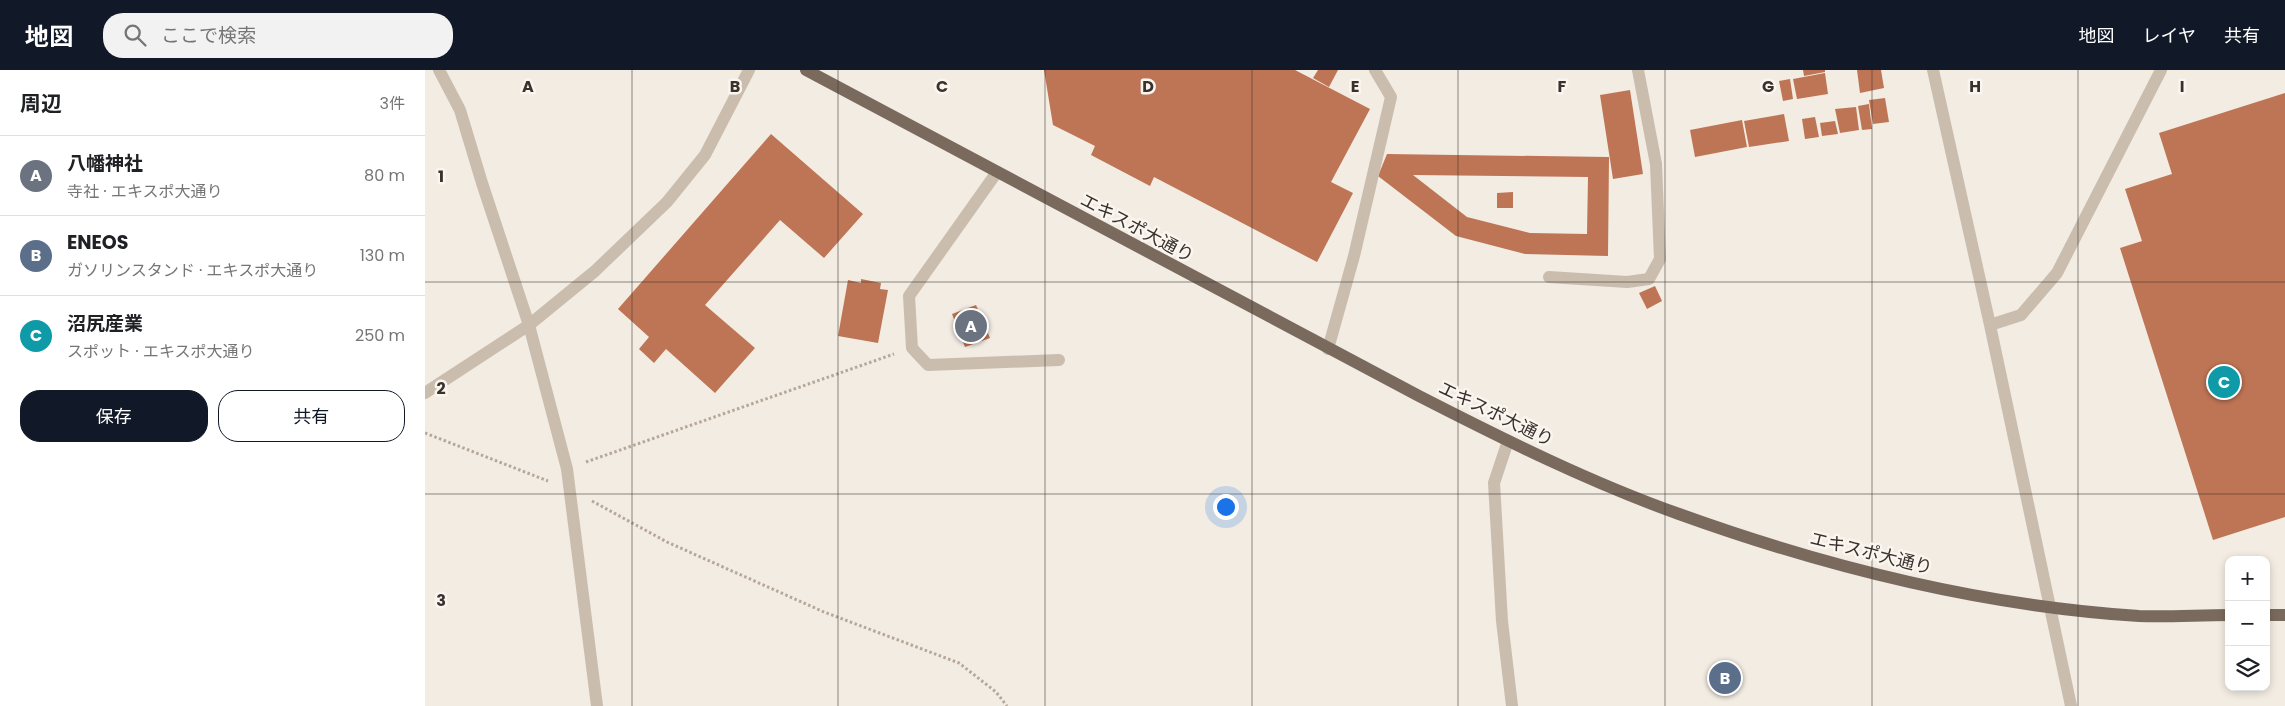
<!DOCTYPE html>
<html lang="ja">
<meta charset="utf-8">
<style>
:root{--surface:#fff;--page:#f2f2f2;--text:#202124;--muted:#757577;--line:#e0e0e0;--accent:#111827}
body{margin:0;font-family:Poppins,"Noto Sans JP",sans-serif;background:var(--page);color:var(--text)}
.controls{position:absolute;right:15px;bottom:15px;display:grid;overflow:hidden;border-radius:10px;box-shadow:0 2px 8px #0003}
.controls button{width:45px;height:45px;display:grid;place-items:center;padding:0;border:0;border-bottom:1px solid var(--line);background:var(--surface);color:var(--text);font:25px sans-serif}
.you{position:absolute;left:800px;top:436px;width:18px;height:18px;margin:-12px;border:4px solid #fff;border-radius:50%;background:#1a73e8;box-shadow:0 0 0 8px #1a73e833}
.badge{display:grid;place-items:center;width:32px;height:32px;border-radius:50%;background:var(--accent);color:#fff;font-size:16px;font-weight:700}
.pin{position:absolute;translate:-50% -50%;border:2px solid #fff;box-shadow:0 1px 5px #0006}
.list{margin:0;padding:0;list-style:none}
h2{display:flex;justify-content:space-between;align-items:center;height:65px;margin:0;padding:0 20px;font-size:21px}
h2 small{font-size:16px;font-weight:400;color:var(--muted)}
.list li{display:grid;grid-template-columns:32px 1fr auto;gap:15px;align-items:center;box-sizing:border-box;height:80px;padding:0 20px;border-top:1px solid var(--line)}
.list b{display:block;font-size:19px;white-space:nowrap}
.list p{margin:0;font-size:16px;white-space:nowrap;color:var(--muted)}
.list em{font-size:16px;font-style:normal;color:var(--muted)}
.actions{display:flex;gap:10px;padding:15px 20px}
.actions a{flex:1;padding:11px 0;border:1px solid var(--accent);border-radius:20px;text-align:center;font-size:18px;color:var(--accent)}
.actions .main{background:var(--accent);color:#fff}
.icon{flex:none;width:28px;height:28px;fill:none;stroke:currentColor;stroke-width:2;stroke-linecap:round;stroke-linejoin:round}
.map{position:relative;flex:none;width:1860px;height:636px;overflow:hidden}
header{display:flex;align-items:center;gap:30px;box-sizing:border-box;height:70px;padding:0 25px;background:var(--accent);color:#fff}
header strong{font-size:24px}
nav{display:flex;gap:28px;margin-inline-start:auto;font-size:18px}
.search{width:350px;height:45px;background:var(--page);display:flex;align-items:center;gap:12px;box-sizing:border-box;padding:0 18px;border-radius:20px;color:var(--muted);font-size:19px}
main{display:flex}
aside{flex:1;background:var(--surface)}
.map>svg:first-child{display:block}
.building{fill:#be7555;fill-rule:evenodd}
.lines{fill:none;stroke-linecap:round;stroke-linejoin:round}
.path{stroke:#b6a798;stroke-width:3;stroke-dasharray:2.5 2.5;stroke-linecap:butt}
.minor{stroke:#cabdae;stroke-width:12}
.major{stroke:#7a6a5e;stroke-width:12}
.grid{fill:none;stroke:#39312c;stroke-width:1;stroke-opacity:0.55}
.labels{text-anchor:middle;stroke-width:5;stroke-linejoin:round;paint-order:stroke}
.street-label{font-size:18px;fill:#39312c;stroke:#faf5ef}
.grid-label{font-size:16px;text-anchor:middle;font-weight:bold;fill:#39312c;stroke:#faf5ef;stroke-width:5;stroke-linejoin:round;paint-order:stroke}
</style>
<header>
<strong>地図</strong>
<div class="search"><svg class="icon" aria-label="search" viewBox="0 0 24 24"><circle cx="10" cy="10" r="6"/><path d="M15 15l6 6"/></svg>ここで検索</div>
<nav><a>地図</a><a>レイヤ</a><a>共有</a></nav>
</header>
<main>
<aside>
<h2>周辺<small>3件</small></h2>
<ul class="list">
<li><span class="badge" style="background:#6b7280">A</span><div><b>八幡神社</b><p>寺社 · エキスポ大通り</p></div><em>80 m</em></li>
<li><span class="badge" style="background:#5c6f8a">B</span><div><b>ENEOS</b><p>ガソリンスタンド · エキスポ大通り</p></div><em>130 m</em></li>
<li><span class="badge" style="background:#0f9aa8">C</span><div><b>沼尻産業</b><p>スポット · エキスポ大通り</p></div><em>250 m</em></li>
</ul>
<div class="actions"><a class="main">保存</a><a>共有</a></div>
</aside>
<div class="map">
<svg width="1860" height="636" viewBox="0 0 1860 636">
<rect width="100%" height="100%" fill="#f2ece2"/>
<!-- building -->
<path class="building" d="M619,0H870L945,39L906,112L928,123L892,192L729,107L725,116L666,85L670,76L628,55Z
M893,0H913L904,17L888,8Z
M1378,0H1400V2L1379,6Z
M1432,0H1456L1459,18L1435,23Z
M1400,3L1403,24L1372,29L1368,9Z
M1365,9L1368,29L1358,31L1354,11Z
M1205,20L1218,104L1188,109L1175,25Z
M1860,23V447L1788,470L1695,178L1717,171L1700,119L1747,104L1734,63Z
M1460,28L1464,52L1448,54L1444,30Z
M1444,34L1447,59L1437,60L1433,36Z
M1431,37L1434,60L1415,63L1410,39Z
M1359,44L1364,71L1324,77L1319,51Z
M1390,47L1394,67L1380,69L1377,49Z
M1317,50L1322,77L1270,87L1265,60Z
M1410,51L1413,64L1397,66L1395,53Z
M346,64L438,144L399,188L355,150L280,235L330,278L290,323L241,279L229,293L214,279L224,267L193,239Z
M962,84L1184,87L1183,186L1100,184L1031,166L953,106ZM988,105L1163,107L1162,164L1105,163L1042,147Z
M1088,122V138H1072V123Z
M436,209L456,213L455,219L463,220L453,273L413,266L423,210L436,213Z
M1230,216L1237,231L1222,239L1214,223Z
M551,235L565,268L540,277L527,244Z"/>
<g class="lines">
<!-- path -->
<path class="path" d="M0,363L123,411
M161,392L469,284
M167,431L242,472L399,542L534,593L571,622L582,636"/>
<!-- minor -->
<path class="minor" d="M14,0L35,40L57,113L104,255L142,399L172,636
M1508,0L1565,255L1646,636
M572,102L484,226L487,278L503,295L634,290
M1124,207L1202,212L1224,209L1235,189L1231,94L1213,0
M1565,255L1596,245L1632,203L1736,0
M903,279L929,186L966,27L950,0
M0,323L104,255L170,201L242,132L280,85L324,0
M1083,371L1069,413L1077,551L1087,636"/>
<!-- major -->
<path class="major" d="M381,0L994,326C1078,369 1164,412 1254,444C1401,497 1557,536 1714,546C1744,547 1774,545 1804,545
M1841,545H1860"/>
</g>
<!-- grid -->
<path class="grid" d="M207,0V636M413,0V636M620,0V636M827,0V636M1033,0V636M1240,0V636M1447,0V636M1653,0V636M0,212H1860M0,424H1860"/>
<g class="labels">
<!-- street labels -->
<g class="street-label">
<text transform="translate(712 158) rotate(28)" y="6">エキスポ大通り</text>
<text transform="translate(1071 344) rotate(26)" y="6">エキスポ大通り</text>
<text transform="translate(1446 483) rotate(14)" y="6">エキスポ大通り</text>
</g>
</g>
<g class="grid-label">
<text x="103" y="22">A</text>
<text x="310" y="22">B</text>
<text x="517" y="22">C</text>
<text x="723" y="22">D</text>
<text x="930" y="22">E</text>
<text x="1137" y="22">F</text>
<text x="1343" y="22">G</text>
<text x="1550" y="22">H</text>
<text x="1757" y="22">I</text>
<text x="16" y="112">1</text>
<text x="16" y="324">2</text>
<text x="16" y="536">3</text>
</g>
</svg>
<div class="controls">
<button>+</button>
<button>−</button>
<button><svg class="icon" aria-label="layers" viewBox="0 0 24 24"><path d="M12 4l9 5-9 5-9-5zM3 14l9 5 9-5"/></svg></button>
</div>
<div class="you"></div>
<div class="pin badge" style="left:546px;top:256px;background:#6b7280">A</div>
<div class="pin badge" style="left:1300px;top:608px;background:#5c6f8a">B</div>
<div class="pin badge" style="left:1799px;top:312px;background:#0f9aa8">C</div>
</div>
</main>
